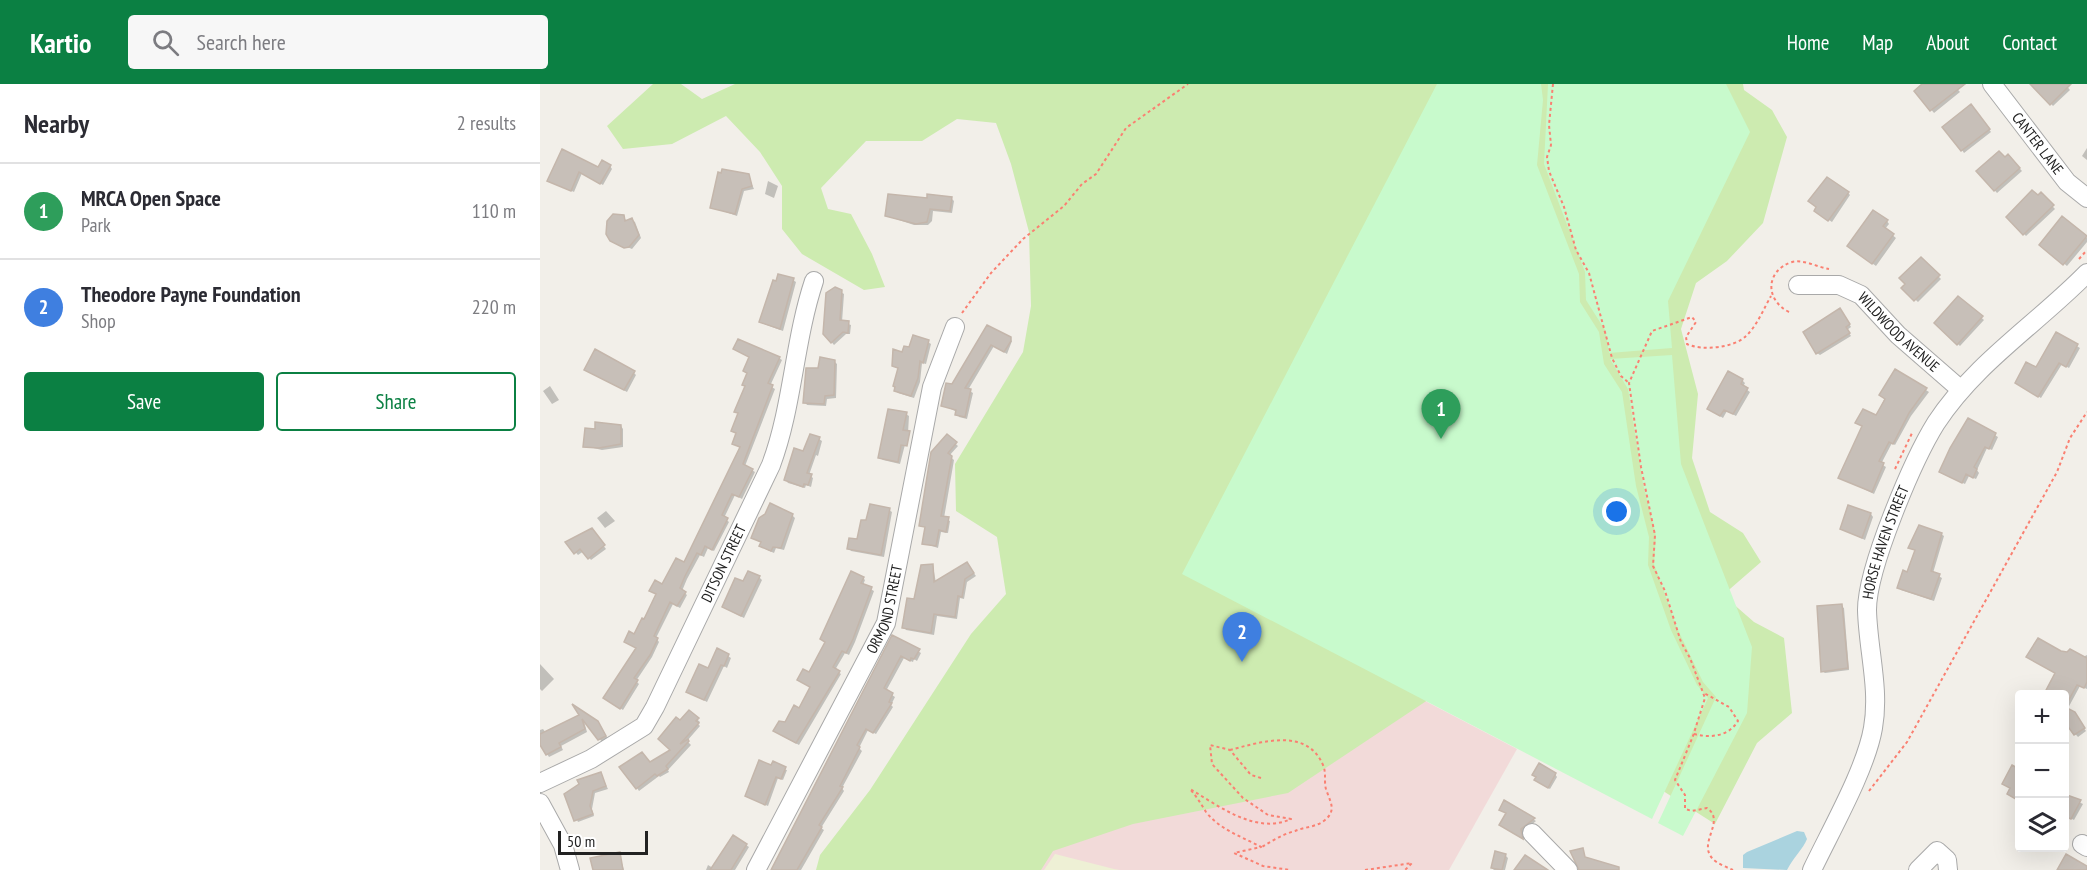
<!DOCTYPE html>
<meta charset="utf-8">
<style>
:root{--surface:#fff;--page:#f7f7f7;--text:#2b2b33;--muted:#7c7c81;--line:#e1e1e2;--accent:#0b8043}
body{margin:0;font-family:"PT Sans Narrow",sans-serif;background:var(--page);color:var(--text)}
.controls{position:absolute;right:18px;bottom:18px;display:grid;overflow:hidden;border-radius:6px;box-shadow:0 6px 24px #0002}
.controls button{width:54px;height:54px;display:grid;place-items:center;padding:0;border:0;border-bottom:2px solid var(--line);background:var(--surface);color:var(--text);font:30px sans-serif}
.scale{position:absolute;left:18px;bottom:15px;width:90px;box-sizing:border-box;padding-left:6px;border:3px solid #222;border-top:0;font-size:16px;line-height:21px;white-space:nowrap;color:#222;-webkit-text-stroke:4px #fff;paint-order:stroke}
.you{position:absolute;left:1077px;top:428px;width:21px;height:21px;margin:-15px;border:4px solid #fff;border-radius:50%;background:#1a73e8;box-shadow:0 0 0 9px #1a73e833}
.badge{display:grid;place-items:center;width:39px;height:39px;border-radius:50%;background:var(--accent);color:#fff;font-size:20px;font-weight:700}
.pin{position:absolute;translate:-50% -50px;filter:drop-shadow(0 2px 3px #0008)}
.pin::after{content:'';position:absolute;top:32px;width:21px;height:18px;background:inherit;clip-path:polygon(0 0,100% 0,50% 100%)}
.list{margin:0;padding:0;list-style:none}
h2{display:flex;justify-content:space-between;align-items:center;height:78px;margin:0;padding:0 24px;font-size:26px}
h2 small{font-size:20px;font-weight:400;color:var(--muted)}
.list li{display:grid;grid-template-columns:39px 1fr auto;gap:18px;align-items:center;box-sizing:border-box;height:96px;padding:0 24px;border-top:2px solid var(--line)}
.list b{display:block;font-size:22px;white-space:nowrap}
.list p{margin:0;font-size:20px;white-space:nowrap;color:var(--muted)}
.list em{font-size:20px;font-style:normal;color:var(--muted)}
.actions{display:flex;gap:12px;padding:18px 24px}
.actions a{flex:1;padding:14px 0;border:2px solid var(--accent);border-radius:6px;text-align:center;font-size:21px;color:var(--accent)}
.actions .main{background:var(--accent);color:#fff}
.icon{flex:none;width:33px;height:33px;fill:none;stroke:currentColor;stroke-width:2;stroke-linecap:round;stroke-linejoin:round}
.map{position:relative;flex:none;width:1547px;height:786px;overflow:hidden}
header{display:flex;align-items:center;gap:36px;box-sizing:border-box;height:84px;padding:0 30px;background:var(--accent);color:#fff}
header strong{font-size:28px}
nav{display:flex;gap:33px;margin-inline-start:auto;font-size:21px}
.search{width:420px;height:54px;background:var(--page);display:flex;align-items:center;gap:15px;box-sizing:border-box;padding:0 21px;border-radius:6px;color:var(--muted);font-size:22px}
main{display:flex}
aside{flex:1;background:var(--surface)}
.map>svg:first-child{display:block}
.commercial{fill:#f2dad9}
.farmland{fill:#eef0d5}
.grass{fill:#cdebb0}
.park{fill:#c8facc}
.water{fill:#aad3df}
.shadow{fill:#0003}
.building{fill:#c7bfb8;stroke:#c4b6ab;stroke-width:1.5}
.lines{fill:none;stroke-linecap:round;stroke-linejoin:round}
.minor-casing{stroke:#a9a9a9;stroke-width:20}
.path{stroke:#fa8072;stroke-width:2;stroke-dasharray:3 3;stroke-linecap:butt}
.minor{stroke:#fff;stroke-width:18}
.labels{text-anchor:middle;stroke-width:6;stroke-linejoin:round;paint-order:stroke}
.street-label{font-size:15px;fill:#222;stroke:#fff}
</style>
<header>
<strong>Kartio</strong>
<div class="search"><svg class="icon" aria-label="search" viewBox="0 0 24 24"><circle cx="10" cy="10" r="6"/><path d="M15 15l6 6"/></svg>Search here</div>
<nav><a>Home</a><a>Map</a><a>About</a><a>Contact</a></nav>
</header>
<main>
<aside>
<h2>Nearby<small>2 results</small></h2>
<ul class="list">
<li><span class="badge" style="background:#2e9e5b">1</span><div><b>MRCA Open Space</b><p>Park</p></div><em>110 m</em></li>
<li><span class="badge" style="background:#3f7fe0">2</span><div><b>Theodore Payne Foundation</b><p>Shop</p></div><em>220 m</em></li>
</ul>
<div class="actions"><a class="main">Save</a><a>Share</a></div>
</aside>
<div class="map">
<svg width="1547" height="786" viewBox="0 0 1547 786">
<rect width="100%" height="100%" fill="#f2efe9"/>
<!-- commercial -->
<path class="commercial" d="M642,490L977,665L909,786H483Z"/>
<!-- farmland -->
<path class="farmland" d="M515,770L574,785L580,786H504Z"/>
<!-- grass -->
<path class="grass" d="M113,0H141L162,15L195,0H1203L1204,6L1232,26L1247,53L1223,139L1187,177L1156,199L1141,245L1158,310L1152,374L1170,428L1203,449L1221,478L1183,511L1214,538L1244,554L1252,629L1217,659L1175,740L933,586L748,709L593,740L513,767L501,786H276L280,771L330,706L431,550L466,510L457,453L416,427L415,380L483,268L491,222L489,148L471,80L456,39L417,35L382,57H326L281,104L288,125L311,130L332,170L345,203L324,206L262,170L242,145V102L220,68L186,32L132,60L83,65L67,42Z"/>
<!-- park -->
<path class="park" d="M897,0H1001L1003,16L997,81L1039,190L1040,218L1059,248L1064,280L1082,308L1096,402L1109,453L1108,481L1131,546L1157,601L1168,614L1112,735L642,490Z
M1008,0H1186L1210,48L1128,217L1132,264L1069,269L1065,246L1046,216L1045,188L1004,80Z
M1132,271L1141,380L1212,563L1207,629L1143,752L1118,739L1176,613L1163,598L1137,544L1114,480L1116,452L1103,400L1088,305L1070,275Z"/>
<!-- water -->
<path class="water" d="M1257,747L1264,748L1267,755C1263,765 1253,774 1247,786L1203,784V771L1207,768Z"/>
<!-- shadow -->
<path class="shadow" d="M1385,0H1413L1420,8L1394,29L1376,7Z
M1499,0H1525L1530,6L1513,22L1496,4Z
M1433,24L1451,48L1424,69L1422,66Z
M1547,64V76L1542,72Z
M22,67L59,85L70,82L72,85L63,101L42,89L34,108L9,96Z
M1468,72L1482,87L1457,109L1438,87Z
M208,92L214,105L204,107L197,132L171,123Z
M228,97L238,102L234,114L225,110Z
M1308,109L1310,111L1292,138L1278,129Z
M1501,110L1515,125L1486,152L1468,133Z
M411,114L414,117L412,129L393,127L392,137L388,141H374L347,132L388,115Z
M84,133L87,138L92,136L95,138L101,154L92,165L71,156Z
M1522,134L1547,154V158L1527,182L1501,161Z
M1347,137L1349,140L1345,145L1356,154L1336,182L1311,164Z
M1381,175L1401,195L1378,218L1363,204Z
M253,196L256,198L243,247L224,240L221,238Z
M301,208L304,210L302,238L311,241L310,250H306L294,261L284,249Z
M1419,214L1444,236L1420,262L1396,239Z
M1303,229L1311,243L1307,246L1311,252L1280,271L1277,269Z
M447,243L472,257L467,270L454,262L428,306L433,309L427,335L419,333L417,328L403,321Z
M1517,250L1540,264L1529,284L1522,280L1501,314L1478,300L1496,285Z
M388,258L391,260L386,280L382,279L380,298L374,314L358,309L356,307L360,286L354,282L363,270Z
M239,274L242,276L230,302L235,305L205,382L215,388L202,415L195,411L184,434L189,438L174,467L168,464L164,473L160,471L147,495L142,507L147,511L140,524L133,520L116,554L119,558L112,573L96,597L99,600L83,626L67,616L97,564L85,558L95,552L105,537L117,511L111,507L122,502L144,480L201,364L194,360L198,350L193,347L200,331L196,327L206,303L204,301L208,290L205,287Z
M294,277L297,280L296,314L287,315L286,322L267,321L265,318L279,286Z
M46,286L94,289L96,291L87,308Z
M1356,287L1389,308L1371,332L1355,361L1352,359L1341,380L1346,383L1334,410L1300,393L1323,343L1320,341L1337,332Z
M1188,289L1202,296L1205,299L1203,303L1210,308L1196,332L1187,327L1183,334L1172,327Z
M10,302L19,316L12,320L3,307Z
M366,330L369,332L368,349L360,380L343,376L340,374Z
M1429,336L1458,353L1452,366L1447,364L1437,386L1439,389L1436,395L1429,392L1425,400L1404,390Z
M81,342L83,345V363L62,366L45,362Z
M407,352L418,362L409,372L414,376L404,434L410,437L408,449L401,448L398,464L383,459L386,444L381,441Z
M279,355L282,357L278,372L276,371L269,391L273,394L271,403L266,401L265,404L248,399L246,396L264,369Z
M349,426L352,428L344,473L311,467L309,464L318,457L327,438Z
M66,427L75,437L65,444L57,434Z
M1331,430L1333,433L1325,456L1301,444Z
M252,431L255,434L244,466L236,464L234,469L223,464L222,459L213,454Z
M54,449L66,465L51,476L44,467L38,471L27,459Z
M1401,450L1404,452L1393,489L1402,494L1394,517L1361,506L1359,503L1368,490L1376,467L1370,463Z
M393,482L396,499L429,483L436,492L427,498L424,515L420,514L417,535L397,532L394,551L366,546L364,543Z
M219,493L222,496L204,534L183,523L204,499Z
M323,494L325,496L323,501L334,507L315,558L309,571L305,569L295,586L301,590L259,661L237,649L260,626L272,604L270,590L286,559L281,555Z
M1301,522L1304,524L1309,586L1285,589L1282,587Z
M353,553L381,569L377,577L374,575L373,578L364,574L346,607L355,613L351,621L353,623L336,650L328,646L319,664L322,667L302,704L304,707L281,744L284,746L261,786H231L262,732Z
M178,566L191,574L187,584L184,582L167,618L148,608L169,586Z
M1527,570L1543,573L1547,571V605L1540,602L1527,626L1533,629L1546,647L1538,653L1524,637V610H1505L1516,590L1488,573Z
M0,580L14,595L2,607L0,605Z
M149,628L160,638L158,640L160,642L147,657L151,661L128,686L129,688L120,693L119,692L99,707L97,704L110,680L132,667L140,638Z
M41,632L60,641L68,655L62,658L43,634L47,648L21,662L23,666L9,673L0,658V646L3,645L6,649Z
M232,683L247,686L243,696L238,694L228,722L207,712Z
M60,689L68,705L55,709L52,725L54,732L38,738L25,710Z
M1015,690L1017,693L1010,705L999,698L994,691Z
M1524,711L1543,720L1534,736L1524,731Z
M964,718L996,737L983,748L984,756L964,743L967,730Z
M206,761L209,763L195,786H166L168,781L173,784Z
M79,770L84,786H54Z
M965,771L968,774L965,786H954L952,784Z"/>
<!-- building -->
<path class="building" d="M1382,0H1425L1390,27L1374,7Z
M1490,0H1531L1510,21Z
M1431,20L1450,45L1421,67L1402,43Z
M22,65L58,83L62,76L71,81L60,100L39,88L31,107L7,97Z
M1459,67L1465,73L1468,70L1480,84L1454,107L1436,87Z
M182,85L209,90L212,102L202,105L195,130L170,124L178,88L181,89Z
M1287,93L1309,108L1288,137L1274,127L1276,123L1268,117Z
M1492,106L1498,111L1501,108L1514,121L1483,151L1466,133Z
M348,110L387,114V110L412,113L410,127L390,125L387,138L376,140L345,132Z
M1333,126L1348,136L1343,142L1354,150L1332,180L1307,162Z
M73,130L84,131L85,137L92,134L99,151L89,163L84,164L70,157L66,150L67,137Z
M1522,132L1547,152L1523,181L1499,161Z
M1381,173L1400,191L1374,217L1361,204L1365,200L1359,194Z
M238,190L254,194L240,245L219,238L233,196L236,197Z
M295,203L302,206L300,236L309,237L308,249L303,248L291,259L283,250L286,209Z
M1418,212L1443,232L1417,261L1394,239Z
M1300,224L1310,240L1306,243L1310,249L1276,270L1263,248Z
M447,241L471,253V257L464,268L451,261L425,304L431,305L425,333L415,331L416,326L401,322L406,299L412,300Z
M1516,248L1538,260L1526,283L1519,279L1498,313L1475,299L1486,278L1496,283Z
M373,251L389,256L383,279L380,277L378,294L371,312L354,307L355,303L353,302L358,284L352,282L353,265L362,268L364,262L369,263Z
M198,255L240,273L228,299L233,301L203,380L213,385L199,413L192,410L182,431L188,434L172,466L165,462L161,471L157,469L145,492L140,504L146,508L137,522L130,518L114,552L118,554L110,571L94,594L98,596L80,625L63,614L96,564L84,558L89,547L94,550L102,534L104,535L116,510L109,507L115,496L122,500L136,474L144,478L200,363L192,360L196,349L191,347L198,329L194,328L205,302L202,301L207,289L203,287L209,273L193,265Z
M55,265L95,287L84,306L44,286Z
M280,273L295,276L294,311L285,312L284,320L263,319L266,284H278Z
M1355,285L1387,304L1369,329L1353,360L1349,358L1339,377L1344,379L1332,408L1298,394L1322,342L1315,339L1323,325L1336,331L1345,315L1339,311Z
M1188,287L1203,295L1201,300L1208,304L1193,330L1184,326L1180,332L1167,325Z
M348,325L367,328L363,346L370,347L367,362L361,361L358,378L338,374Z
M1428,334L1456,349L1449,365L1445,363L1434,383L1437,385L1433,394L1426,390L1422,399L1399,388L1410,364Z
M55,338L81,341V360L59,364L43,363L45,344L55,345Z
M270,350L280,353L267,389L272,390L268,401L264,400L263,403L244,396L254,364L263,367Z
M407,350L417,358L408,369L412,372L401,432L409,433L406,448L399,446L396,462L382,460L385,443L379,442L391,368Z
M230,419L253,430L241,464L233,463L231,467L219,462L221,458L211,454L219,434L225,430Z
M330,420L350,424L341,471L307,465L309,454L317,455L321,436H326Z
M1308,421L1331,429L1322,454L1300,445Z
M1379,441L1402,449L1391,487L1400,490L1391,515L1357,504L1363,486L1367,488L1375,466L1368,464Z
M52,444L65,461L48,475L40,465L34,470L25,458Z
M427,478L434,489L425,495L422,513L418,512L415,533L394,530L391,549L362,544L367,514L374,515L381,481L393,480L394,498Z
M208,487L220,492L201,532L182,523L195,494L203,497Z
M311,487L324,493L321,499L332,503L313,555L306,569L302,567L293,583L300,587L256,659L233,647L239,637L245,638L254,621L259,624L270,603L257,596L263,585L269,588L285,558L280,555Z
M1302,520L1308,584L1281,588L1277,522Z
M352,551L380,565L374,575L371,574L370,577L361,572L344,604L353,609L349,618L352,619L333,649L326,645L317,661L320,663L300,702L303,703L279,741L282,743L257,786H231Z
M1498,554L1521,567L1527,568L1530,565L1547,574V598L1544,604L1537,601L1525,623L1535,628L1545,644L1534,651L1524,637V610H1504L1515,589L1486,573Z
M177,564L189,570L184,582L181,581L164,616L146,608L159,580L168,584Z
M32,620L58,637L66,652L58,656L42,635L45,645L19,659L21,663L6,671L0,661V650L39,631Z
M149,626L159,634L156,637L159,639L140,660L148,655L149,657L126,682L128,685L117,692L115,690L96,705L79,683L102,668L110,678L130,666L118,655L136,633L140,636Z
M219,676L231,681L233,677L246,683L241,695L236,693L225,721L205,712Z
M999,679L1016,689L1008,704L994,696L996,693L992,691Z
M1472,681L1479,685V717L1467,710L1470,704L1462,700Z
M61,688L66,702L53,707L50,722L53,730L34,737L24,710L39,700L37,696Z
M1524,710L1541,716L1531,735L1524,732Z
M964,716L995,734L981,745L983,755L959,741L966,729L959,726Z
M193,751L207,760L191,786H170Z
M1043,764L1045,773L1079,783V786H1039L1030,767Z
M955,767L966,770L962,786L951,784Z
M80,768L83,786H53L50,774Z
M1526,770L1547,782V786H1517Z
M985,771L1008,786H974Z"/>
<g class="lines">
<defs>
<g id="minor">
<path id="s1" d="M1452,0L1527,98L1547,114"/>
<path id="s2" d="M1258,201H1299L1321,211L1358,251L1420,305"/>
<path id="s3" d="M0,699L51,675L104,642L115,623L231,381C253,322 254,257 274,197"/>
<path d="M0,719L23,761L30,786"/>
<path d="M992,749L1028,786"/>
<path d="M1542,760L1547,763"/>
<path id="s4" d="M216,786L346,539L392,303L415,243"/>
<path id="s5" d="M1272,786C1291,746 1326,685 1333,644C1340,605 1328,566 1327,526C1327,484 1373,376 1396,339C1436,278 1497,240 1547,189"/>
<path d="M1378,786L1397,767L1407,776L1408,786"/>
</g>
</defs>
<!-- minor casing -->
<use href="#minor" class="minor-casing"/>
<!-- path -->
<path class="path" d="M1013,0L1009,41L1011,61L1007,73L1009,87L1024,123L1036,166L1049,189L1072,274L1081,292L1089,299
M1539,175L1547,166
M1249,228C1225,216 1225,187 1252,178C1263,175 1277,183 1289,185
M422,229L451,189L483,155L524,122L542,100L556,90L586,44L648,0
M1355,385L1373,347
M1154,650C1170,654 1188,653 1198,637L1189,623L1164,609
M690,666C720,658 767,643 783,681C787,690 783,699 787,708C791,719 796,727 785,736C777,743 764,743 755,747C743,750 732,757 722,763
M721,694L711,691L690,666L670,661L672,680L703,714L728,731L751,735C716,751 679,722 650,705C657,713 661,720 666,728C680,746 703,753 721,763L694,769L723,782L750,786
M1329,707L1367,658L1517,388L1530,354L1547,328
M825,786L872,779L865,786
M1193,786C1186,783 1176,779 1172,774C1158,758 1186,737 1167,724L1152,727L1145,725V711L1135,696L1153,652L1165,614L1150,574L1141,558L1125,507L1113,482L1115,451L1101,383L1089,299L1112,247L1152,233L1156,238L1146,253L1147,260C1161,267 1194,264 1206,252C1217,242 1224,224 1231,212"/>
<!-- minor -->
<use href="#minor" class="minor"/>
</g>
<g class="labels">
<!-- street labels -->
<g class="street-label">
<text dy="5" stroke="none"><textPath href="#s1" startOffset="75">CANTER LANE</textPath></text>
<text dy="5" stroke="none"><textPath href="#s2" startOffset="118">WILDWOOD AVENUE</textPath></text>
<text dy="5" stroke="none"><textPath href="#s5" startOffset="344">HORSE HAVEN STREET</textPath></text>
<text dy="5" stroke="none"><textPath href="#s3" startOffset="300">DITSON STREET</textPath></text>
<text dy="5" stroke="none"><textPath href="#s4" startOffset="292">ORMOND STREET</textPath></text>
</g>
</g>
</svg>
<div class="controls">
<button>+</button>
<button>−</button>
<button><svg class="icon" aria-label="layers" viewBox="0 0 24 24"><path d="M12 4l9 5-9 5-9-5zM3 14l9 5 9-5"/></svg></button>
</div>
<div class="scale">50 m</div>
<div class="you"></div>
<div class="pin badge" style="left:901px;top:355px;background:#2e9e5b">1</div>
<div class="pin badge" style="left:702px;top:578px;background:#3f7fe0">2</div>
</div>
</main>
